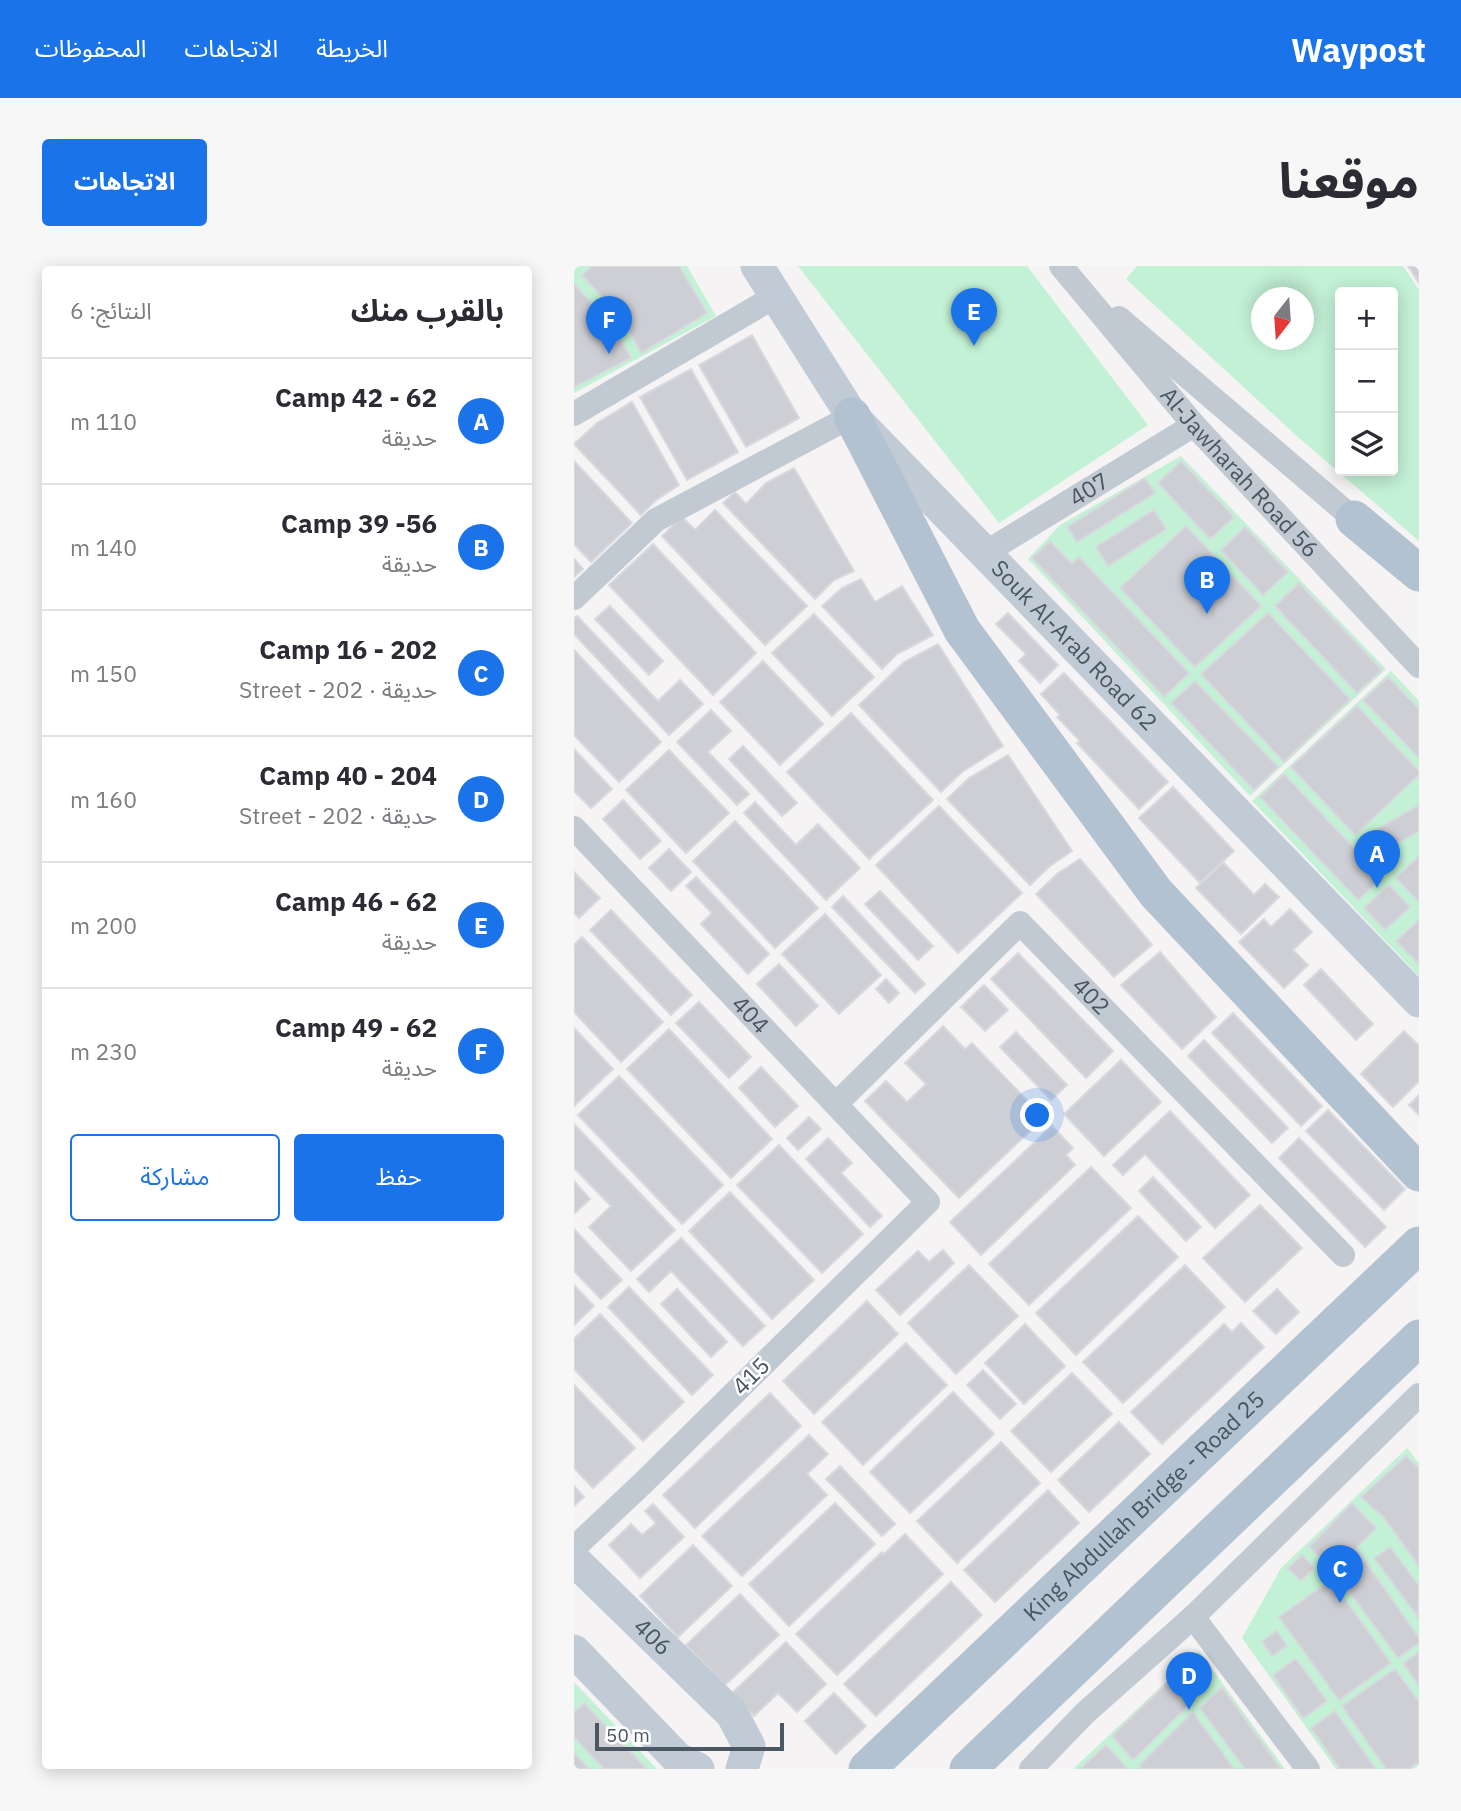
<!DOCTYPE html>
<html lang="ar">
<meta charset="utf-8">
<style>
:root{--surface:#fff;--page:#f7f7f7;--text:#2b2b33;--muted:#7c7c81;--line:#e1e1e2;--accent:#1a73e8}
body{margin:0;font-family:"IBM Plex Sans","Noto Sans Arabic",sans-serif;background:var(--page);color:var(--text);direction:rtl}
.controls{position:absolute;right:21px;top:21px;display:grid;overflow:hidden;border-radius:7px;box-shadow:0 4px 18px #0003}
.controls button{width:63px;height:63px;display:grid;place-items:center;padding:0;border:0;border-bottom:2px solid var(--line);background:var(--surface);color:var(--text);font:35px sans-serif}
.compass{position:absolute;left:677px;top:21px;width:63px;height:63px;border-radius:50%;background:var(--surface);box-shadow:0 4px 18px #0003;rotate:197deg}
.scale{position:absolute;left:21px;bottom:18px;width:189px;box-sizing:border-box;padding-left:7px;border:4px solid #4a5661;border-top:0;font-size:19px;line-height:24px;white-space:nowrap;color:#4a5661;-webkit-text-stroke:5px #fff;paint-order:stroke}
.you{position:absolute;left:464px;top:850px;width:24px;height:24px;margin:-18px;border:5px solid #fff;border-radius:50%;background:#1a73e8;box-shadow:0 0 0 10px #1a73e833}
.badge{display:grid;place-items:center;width:46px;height:46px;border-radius:50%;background:var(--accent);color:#fff;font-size:23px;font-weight:700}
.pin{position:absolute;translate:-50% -58px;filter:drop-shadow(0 2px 4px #0008)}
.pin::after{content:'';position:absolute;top:37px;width:24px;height:21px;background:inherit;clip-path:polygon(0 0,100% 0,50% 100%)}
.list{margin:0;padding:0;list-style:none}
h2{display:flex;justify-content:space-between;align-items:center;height:91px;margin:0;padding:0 28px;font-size:30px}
h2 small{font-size:23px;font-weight:400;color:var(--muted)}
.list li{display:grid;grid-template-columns:46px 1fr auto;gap:21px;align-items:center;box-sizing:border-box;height:126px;padding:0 28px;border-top:2px solid var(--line)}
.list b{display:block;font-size:26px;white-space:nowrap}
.list p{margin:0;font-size:23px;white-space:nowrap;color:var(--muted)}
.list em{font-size:23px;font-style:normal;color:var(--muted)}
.actions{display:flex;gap:14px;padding:21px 28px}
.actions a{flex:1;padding:16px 0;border:2px solid var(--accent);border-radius:7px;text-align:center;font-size:24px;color:var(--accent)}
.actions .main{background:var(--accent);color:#fff}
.icon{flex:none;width:38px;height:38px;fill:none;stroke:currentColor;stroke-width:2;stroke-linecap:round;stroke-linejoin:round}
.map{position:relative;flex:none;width:845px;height:1503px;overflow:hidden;direction:ltr;border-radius:7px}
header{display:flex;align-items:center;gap:42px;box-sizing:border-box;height:98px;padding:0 35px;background:var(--accent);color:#fff}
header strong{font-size:33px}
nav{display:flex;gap:38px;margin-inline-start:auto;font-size:24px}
.intro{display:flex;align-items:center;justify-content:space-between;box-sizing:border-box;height:168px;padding:0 42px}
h1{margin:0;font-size:49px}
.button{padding:18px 32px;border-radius:7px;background:var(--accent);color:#fff;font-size:24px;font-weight:700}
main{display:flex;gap:42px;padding:0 42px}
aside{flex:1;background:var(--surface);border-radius:7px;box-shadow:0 4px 18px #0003}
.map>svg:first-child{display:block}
.green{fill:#c3f1d5;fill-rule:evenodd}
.building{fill:#cdcfd5;stroke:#d7d9de;stroke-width:2}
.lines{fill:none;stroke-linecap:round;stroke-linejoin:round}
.street{stroke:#c1cad2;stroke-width:24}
.secondary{stroke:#c1cbd6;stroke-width:33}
.primary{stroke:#b3c2d1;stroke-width:37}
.labels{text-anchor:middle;stroke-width:5;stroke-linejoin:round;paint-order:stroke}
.street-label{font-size:23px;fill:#4a5661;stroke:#fff}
</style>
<header>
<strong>Waypost</strong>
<nav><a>الخريطة</a><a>الاتجاهات</a><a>المحفوظات</a></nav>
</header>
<div class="intro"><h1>موقعنا</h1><a class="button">الاتجاهات</a></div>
<main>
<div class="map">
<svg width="845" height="1503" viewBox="0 0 845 1503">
<rect width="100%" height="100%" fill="#f5f3f3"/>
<!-- green -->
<path class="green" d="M0,0H113L142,50L0,127Z
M224,0H453L574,159L425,257Z
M563,0H829L845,24V275L725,172L552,13ZM766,26H819V205H766ZM688,32H730V74H688Z
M607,190L812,403L676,530L454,293L486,259Z
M817,405L845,435V710L678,535Z
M833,1182L845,1197V1499L839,1503H762L668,1372L707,1302Z
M625,1385L711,1503H499Z
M0,1416L83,1503H0Z"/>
<!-- building -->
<path class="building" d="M18,0H105L133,47L67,87L50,55L8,9Z
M834,0H845V17Z
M0,18L40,61L57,92L0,121Z
M178,69L225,152L172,181L125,99Z
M117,103L164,186L113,214L66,131Z
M58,136L105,219L81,235L67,249L0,178L23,157Z
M0,195L58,257L17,296L0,278Z
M607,195L660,251L636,273L584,217Z
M220,202L280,305L260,314L241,333L149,237L161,226L172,238L192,217Z
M571,212L581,227L503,276L493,261Z
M141,244L233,340L191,379L88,270L108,251L121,264Z
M580,244L592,263L534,300L522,281Z
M612,260L687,340L621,401L546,322Z
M671,261L714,306L689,329L647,284Z
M476,275L498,298L505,291L615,407L590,431L458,292Z
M79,278L182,387L139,429L35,319Z
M0,293L9,303L0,311Z
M287,313L301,336L328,320L359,369L323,388L308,403L248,340L268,322Z
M725,317L808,404L783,427L701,340Z
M36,340L89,395L75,409L21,353Z
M434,347L484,399L466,417L445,395L452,388L422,358Z
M694,347L776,433L710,496L627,408Z
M240,348L300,411L258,450L198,387Z
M3,350L84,435L106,414L129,438L95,469L0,368V352Z
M364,378L429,480L388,506L367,526L285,439L330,396Z
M0,384L87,476L45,516L0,469Z
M189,395L249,458L206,499L146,436Z
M490,407L594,516L565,543L503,477L506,475L483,451L486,449L467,428Z
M814,411L845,443V492L789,434Z
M621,415L704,501L680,524L597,437Z
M783,440L845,505V509L781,569L717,501Z
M137,444L157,465L134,486L175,528L163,539L103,476Z
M277,447L359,534L295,593L213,506Z
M169,480L223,537L208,550L155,493Z
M0,483L38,523L17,542L0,525Z
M95,484L155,547L112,587L52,524Z
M434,489L498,585L476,600L456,619L373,533L395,512Z
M710,508L808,612L784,634L686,531Z
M599,521L660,585L626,617L565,552Z
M49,534L87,575L66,593L29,553Z
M181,536L222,579L244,558L286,602L252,634L170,547Z
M845,539V565L806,587L795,568Z
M365,540L448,627L384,687L302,599Z
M161,555L244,642L201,682L119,595Z
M95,583L117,606L97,625L75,602Z
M845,590V636L822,612Z
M506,593L578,679L540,711L462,628L483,608Z
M649,596L680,629L691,618L705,631L667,668L622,622Z
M0,606L26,632L5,652L0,647Z
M122,611L195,688L174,708L127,658L138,647L112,620Z
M815,619L836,641L811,664L790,642Z
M306,625L359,680L344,694L291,638Z
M269,630L351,718L341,727L258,641Z
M716,643L738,666L719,684L734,699L710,722L665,676L690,653L697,661Z
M37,644L118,729L97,749L16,664Z
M251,648L307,709L265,748L208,688Z
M845,654V698L822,675Z
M8,671L89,756L47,796L0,746V679Z
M586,686L642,751L608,783L547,719Z
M444,687L539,785L512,812L417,713Z
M205,698L244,740L222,760L183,718Z
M747,703L799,758L782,774L730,719Z
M312,713L325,727L315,737L302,723Z
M410,719L434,744L411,765L387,741Z
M125,736L177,791L155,812L102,757Z
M659,747L748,840L727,860L638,767Z
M369,760L391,783L398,777L470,852L385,932L291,835L312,815L333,836L352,818L331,797Z
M0,762L39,803L0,840Z
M95,763L198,873L157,912L53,803Z
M830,765L845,780V815L819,841L787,808Z
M442,766L493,819L477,834L426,781Z
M630,774L714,862L698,877L614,790Z
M547,794L587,836L530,890L490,848Z
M187,801L224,840L201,861L165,822Z
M45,810L149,919L108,958L4,849Z
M845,829V849L835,839Z
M754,844L831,923L810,944L732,865Z
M596,845L676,929L641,962L571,888L549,909L539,899Z
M235,851L247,863L224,884L213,872Z
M0,858L101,964L57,1005L15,961L37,940L0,902Z
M478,860L499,882L492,889L501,899L407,989L376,956Z
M254,872L278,897L267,907L308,950L296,961L232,893Z
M725,872L812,961L791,981L705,892Z
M205,879L289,968L248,1007L163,919Z
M517,901L557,942L455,1039L415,998Z
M579,911L627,961L612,975L565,925Z
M0,915L16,933L1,947L0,945Z
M156,926L240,1014L198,1053L115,965Z
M686,939L728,982L671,1036L629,992Z
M564,950L604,991L502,1089L462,1047Z
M0,963L48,1014L27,1033L0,1005Z
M107,972L191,1060L169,1080L97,1005L75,1026L63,1013Z
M369,984L380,997L326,1049L302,1024L344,985L355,996Z
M395,999L444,1050L382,1108L334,1057Z
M611,999L651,1041L549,1137L509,1096Z
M0,1019L20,1040L0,1059Z
M55,1021L139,1109L118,1129L34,1041Z
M103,1023L153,1076L137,1091L87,1038Z
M703,1023L725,1046L702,1068L679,1045Z
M293,1035L324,1068L240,1148L209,1115Z
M26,1048L110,1136L69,1175L0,1103V1073Z
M667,1057L690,1081L588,1178L557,1146L650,1058L658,1066Z
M451,1058L491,1100L450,1138L411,1097Z
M332,1077L373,1119L289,1199L248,1156Z
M409,1104L442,1138L426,1153L393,1119Z
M498,1107L538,1148L477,1206L437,1165Z
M0,1119L61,1182L19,1222L0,1202Z
M379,1126L420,1168L336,1247L296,1206Z
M196,1127L227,1160L121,1262L89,1229Z
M545,1156L576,1188L515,1246L484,1214Z
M235,1169L254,1188L233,1208L253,1229L168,1310L128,1270Z
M427,1176L466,1217L383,1297L343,1255Z
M832,1190L845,1202V1300L810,1252L787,1231Z
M266,1200L321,1258L308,1270L252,1213Z
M0,1220L10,1231L0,1240Z
M474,1224L505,1257L421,1336L390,1304Z
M261,1237L301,1278L215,1360L175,1318Z
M778,1237L802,1262L782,1282L845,1372V1377L824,1392L759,1304L735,1281Z
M79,1238L110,1271L66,1312L35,1279L57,1258L68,1269L82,1257L71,1245Z
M331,1268L369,1308L263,1409L222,1368L308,1286L310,1288Z
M119,1279L158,1320L104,1371L66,1330Z
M816,1281L845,1320L844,1351L800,1292Z
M728,1289L740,1302L727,1315L714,1302Z
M757,1314L817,1397L765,1434L705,1351Z
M377,1316L408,1349L302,1450L270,1418Z
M166,1328L205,1369L151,1419L112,1379Z
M703,1365L713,1380L698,1390L688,1375Z
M212,1376L252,1418L223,1446L204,1427L180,1450L158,1427Z
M845,1386V1420L829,1397Z
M722,1393L753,1435L729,1452L699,1409Z
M821,1403L845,1436V1496L835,1503H812L768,1440Z
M600,1410L620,1434L559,1494L538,1470Z
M648,1421L707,1503H671L626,1442Z
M260,1427L292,1460L262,1488L231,1455Z
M10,1437L72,1502L71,1503H30L0,1471V1446Z
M761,1445L802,1503H766L737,1462Z
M619,1446L660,1503H568L565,1500Z
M532,1479L552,1501L549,1503H506Z
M0,1487L15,1503H0Z"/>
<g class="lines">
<!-- street -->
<g class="street">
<path id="s1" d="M487,0L620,159L845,400"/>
<path d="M545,52L780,253"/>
<path d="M0,148L202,30"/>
<path id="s2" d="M411,287L620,159"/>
<path d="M0,332L82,254L278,150"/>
<path id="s3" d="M0,562L354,936L69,1217L0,1282"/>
<path id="s4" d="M262,838L446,657L769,989"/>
<path d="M619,1351L734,1503"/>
<path d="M457,1503L511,1447L619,1351L845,1129"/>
</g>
<!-- secondary -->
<g class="secondary">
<path id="s5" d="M183,0L278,150L845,735"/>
<path id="s6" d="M0,1294L158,1448L175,1480L168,1503"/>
<path d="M0,1385L103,1492L124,1503"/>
</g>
<!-- primary -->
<g class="primary">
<path d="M278,150L388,364L582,627L845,907"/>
<path d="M780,253L845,307"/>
<path id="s7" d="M293,1503L845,979"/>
<path d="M394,1503L845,1072"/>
</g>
</g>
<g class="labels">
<!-- street labels -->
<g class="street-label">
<text dy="8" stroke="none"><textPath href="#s1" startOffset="273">Al-Jawharah Road 56</textPath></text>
<text dy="8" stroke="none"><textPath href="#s2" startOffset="122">407</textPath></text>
<text dy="8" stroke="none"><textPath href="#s5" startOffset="497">Souk Al-Arab Road 62</textPath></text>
<text dy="8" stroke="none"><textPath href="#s4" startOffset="360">402</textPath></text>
<text dy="8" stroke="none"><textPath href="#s3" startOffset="257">404</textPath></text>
<text transform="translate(177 1110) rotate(-45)" y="8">415</text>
<text dy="8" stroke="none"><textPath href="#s7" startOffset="382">King Abdullah Bridge - Road 25</textPath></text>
<text dy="8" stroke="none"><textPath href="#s6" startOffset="110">406</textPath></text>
</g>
</g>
</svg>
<div class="controls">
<button>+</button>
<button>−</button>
<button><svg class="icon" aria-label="layers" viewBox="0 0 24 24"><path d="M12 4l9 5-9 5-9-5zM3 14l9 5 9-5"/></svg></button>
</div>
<svg class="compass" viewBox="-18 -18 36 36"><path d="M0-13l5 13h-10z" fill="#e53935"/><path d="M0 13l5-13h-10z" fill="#7c7c81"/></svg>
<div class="scale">50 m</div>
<div class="you"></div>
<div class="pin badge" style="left:803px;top:622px">A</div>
<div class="pin badge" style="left:633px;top:348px">B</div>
<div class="pin badge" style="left:766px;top:1337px">C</div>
<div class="pin badge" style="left:615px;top:1444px">D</div>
<div class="pin badge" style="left:400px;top:80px">E</div>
<div class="pin badge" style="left:35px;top:88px">F</div>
</div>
<aside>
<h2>بالقرب منك<small>النتائج: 6</small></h2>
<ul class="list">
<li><span class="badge">A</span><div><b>Camp 42 - 62</b><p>حديقة</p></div><em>110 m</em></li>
<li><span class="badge">B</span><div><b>Camp 39 -56</b><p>حديقة</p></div><em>140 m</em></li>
<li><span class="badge">C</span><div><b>Camp 16 - 202</b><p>حديقة · Street - 202</p></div><em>150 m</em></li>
<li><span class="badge">D</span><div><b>Camp 40 - 204</b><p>حديقة · Street - 202</p></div><em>160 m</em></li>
<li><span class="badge">E</span><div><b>Camp 46 - 62</b><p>حديقة</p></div><em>200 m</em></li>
<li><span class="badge">F</span><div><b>Camp 49 - 62</b><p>حديقة</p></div><em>230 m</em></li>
</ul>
<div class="actions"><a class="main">حفظ</a><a>مشاركة</a></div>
</aside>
</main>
